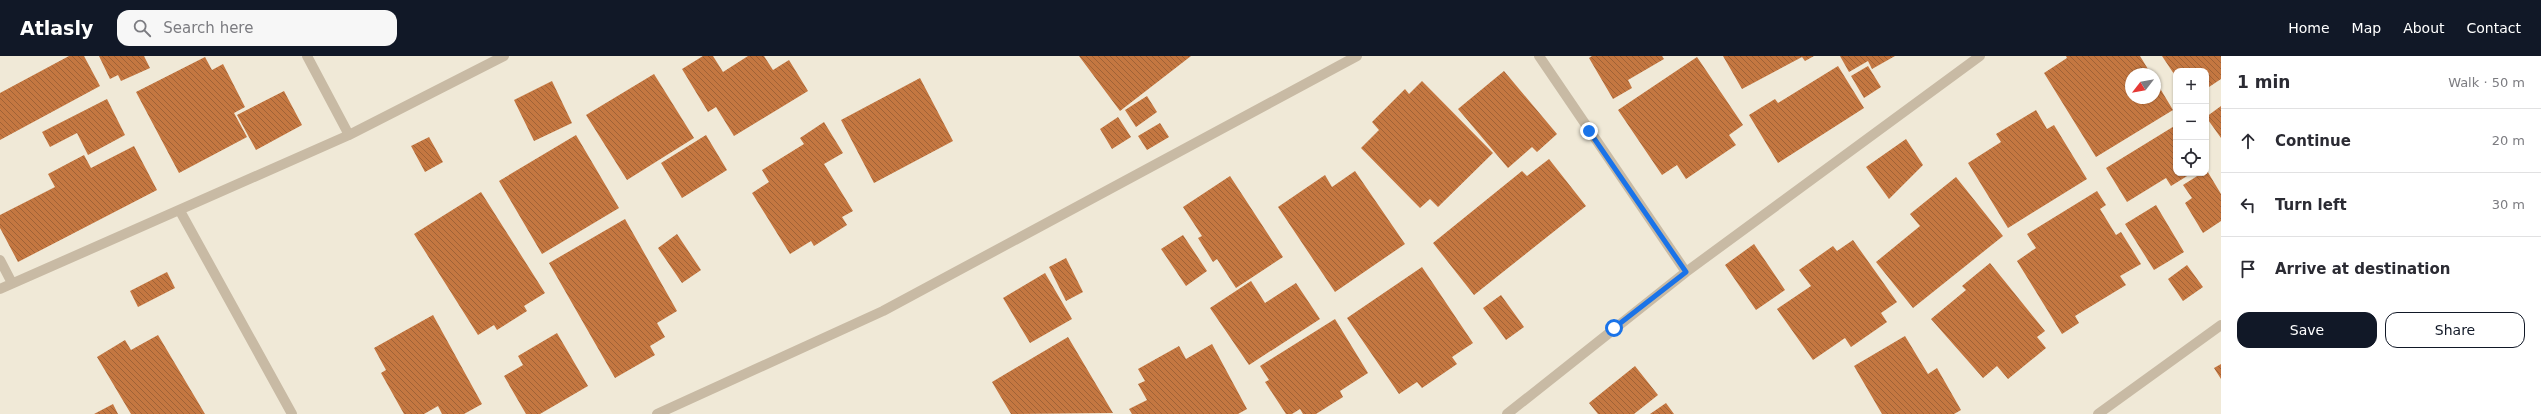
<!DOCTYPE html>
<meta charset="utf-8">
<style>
:root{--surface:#fff;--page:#f7f7f7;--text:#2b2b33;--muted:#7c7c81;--line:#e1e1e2;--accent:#111827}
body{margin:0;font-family:"DejaVu Sans",sans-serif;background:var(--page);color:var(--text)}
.controls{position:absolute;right:12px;top:12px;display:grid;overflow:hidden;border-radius:8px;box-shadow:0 1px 3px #0004}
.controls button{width:36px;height:36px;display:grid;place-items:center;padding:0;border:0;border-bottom:1px solid var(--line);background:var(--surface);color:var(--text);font:20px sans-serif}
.compass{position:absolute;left:2125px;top:12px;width:36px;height:36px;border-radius:50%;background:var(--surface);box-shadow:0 1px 3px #0004;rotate:239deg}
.stop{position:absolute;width:12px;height:12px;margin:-9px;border:3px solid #1a73e8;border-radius:50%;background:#fff}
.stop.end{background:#1a73e8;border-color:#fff;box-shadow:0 1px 4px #0008}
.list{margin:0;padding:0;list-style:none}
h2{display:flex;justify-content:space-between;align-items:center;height:52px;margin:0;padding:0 16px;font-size:17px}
h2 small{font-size:13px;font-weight:400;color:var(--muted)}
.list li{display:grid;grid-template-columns:26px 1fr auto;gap:12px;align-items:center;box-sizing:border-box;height:64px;padding:0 16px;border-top:1px solid var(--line)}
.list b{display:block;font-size:15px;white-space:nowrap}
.list em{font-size:13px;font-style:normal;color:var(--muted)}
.actions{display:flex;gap:8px;padding:12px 16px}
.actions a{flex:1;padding:9px 0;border:1px solid var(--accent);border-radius:12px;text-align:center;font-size:14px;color:var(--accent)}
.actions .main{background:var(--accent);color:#fff}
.icon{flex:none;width:22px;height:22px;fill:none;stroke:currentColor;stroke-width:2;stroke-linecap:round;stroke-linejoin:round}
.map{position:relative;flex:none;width:2221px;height:358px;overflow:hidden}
header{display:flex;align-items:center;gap:24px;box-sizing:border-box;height:56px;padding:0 20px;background:var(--accent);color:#fff}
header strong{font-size:19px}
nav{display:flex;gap:22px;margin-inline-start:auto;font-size:14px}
.search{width:280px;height:36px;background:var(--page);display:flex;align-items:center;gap:10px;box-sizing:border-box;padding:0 14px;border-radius:12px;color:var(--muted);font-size:15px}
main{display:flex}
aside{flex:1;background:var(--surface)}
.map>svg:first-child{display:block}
.building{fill:url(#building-back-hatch)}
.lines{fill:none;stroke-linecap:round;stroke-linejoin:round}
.street{stroke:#c8baa4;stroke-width:10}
.route{stroke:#1a73e8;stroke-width:5}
</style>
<header>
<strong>Atlasly</strong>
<div class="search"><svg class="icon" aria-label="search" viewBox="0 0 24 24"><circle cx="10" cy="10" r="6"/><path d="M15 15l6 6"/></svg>Search here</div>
<nav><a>Home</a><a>Map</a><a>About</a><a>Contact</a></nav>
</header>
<main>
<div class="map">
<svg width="2221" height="358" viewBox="0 0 2221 358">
<defs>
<pattern id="building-back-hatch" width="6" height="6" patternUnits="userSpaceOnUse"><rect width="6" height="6" fill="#c47741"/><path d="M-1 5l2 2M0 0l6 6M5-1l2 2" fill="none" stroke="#a06236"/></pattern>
</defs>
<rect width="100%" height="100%" fill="#f0e9d7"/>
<!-- building -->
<path class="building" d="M69,0H84L100,30L0,84V37Z
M99,0H144L150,12L121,25L118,19L110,23Z
M703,0H713L723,16L748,0H764L773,14L789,4L808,35L734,80L716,51L708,56L682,13Z
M1079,0H1191L1120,55Z
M1592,0H1662L1664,3L1628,24L1632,32L1613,43L1589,2Z
M1723,0H1814L1805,5L1802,1L1742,33Z
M1840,0H1895L1872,13L1868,5L1849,16Z
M2066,0H2140L2151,18H2131V42H2155V24L2173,54L2096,101L2044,17L2067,2Z
M2162,0H2221V23L2206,33V15H2176V21Z
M205,1L212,14L223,8L245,51L234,57L247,81L179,117L136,36Z
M1697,1L1743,69L1729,79L1736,89L1686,123L1677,109L1662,119L1618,54Z
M1838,10L1864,52L1778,107L1749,59L1775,43L1778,47Z
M1868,10L1881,31L1864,42L1851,20Z
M1504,15L1557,78L1537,96L1532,91L1508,112L1458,53Z
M654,18L694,82L627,124L586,59Z
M920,22L953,85L874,127L841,64Z
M552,25L572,67L534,85L514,44Z
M1422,25L1493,97L1438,151L1430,143L1420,152L1361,92L1379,74L1372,66L1405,33L1409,38Z
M284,35L302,69L256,94L237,59Z
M1147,40L1157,56L1136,71L1125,54Z
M107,43L125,79L88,99L77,77L50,91L42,76Z
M2221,50V82L2206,61Z
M2036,54L2047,73L2054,69L2087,123L2008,172L1968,107L2001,86L1996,78Z
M1118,61L1131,81L1112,93L1100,73Z
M824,66L843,97L824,108L853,155L842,161L847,169L814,190L811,185L790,198L752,137L769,126L762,114L804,88L800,82Z
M1160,67L1169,81L1147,94L1138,80Z
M2176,69V117H2192L2171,130L2166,122L2127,146L2106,112Z
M576,79L619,152L542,198L499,125Z
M706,79L727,114L682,142L661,107Z
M429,81L443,106L425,116L411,90Z
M1906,83L1923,109L1889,143L1866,111Z
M134,90L157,134L18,206L0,172V159L55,131L48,118L84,99L91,112Z
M1549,103L1586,150L1474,239L1433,187L1522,115L1527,120Z
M2206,113L2221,138V165L2203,177L2185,147L2192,142L2183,129L2202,117H2206Z
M1355,115L1405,188L1335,236L1278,151L1325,119L1332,131Z
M1230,120L1283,201L1236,232L1217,203L1213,206L1198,182L1202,180L1183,151Z
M1956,121L2003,180L1913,252L1876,206L1920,170L1910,158Z
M2097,135L2106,149L2100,153L2116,179L2121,176L2141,208L2120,220L2126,229L2075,260L2079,267L2062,278L2017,205L2036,192L2027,178Z
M481,136L545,237L524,250L527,255L497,274L494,269L478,279L414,178Z
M2156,149L2184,196L2154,214L2125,168Z
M625,163L677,255L657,267L665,281L650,290L655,299L615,322L549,207Z
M677,178L701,214L682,227L658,192Z
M1183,179L1207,215L1186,230L1161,193Z
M1853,184L1897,246L1881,257L1887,266L1851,291L1845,282L1813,304L1777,253L1811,230L1799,214L1833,190L1837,195Z
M1754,188L1785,234L1756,254L1725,209Z
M1066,202L1083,236L1066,245L1049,211Z
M1990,207L2045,275L2037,281L2046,292L2008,323L1997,310L1983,322L1931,263L1966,234L1962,230Z
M2187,209L2203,231L2183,245L2168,223Z
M1422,211L1473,287L1452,301L1457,308L1422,332L1417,326L1399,338L1347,262Z
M167,216L175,232L138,251L130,235Z
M1045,217L1072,263L1030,287L1003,242Z
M1251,225L1265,247L1296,227L1320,263L1249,309L1210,252Z
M1501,239L1524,271L1506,284L1483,252Z
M433,259L482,348L464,358H442L438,350L424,358H404L381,317L386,314L374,292Z
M1335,263L1368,317L1340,335L1343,341L1316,358H1303L1300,353L1292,358H1286L1265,326L1269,324L1260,310Z
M557,277L588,330L540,358H526L504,320L523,309L518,300Z
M158,279L205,358H131L97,301L125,284L131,294Z
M1905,280L1928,318L1937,312L1961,354L1954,358H1882L1854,310Z
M1068,281L1113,357L1011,358L992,326Z
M1212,288L1247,353L1238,358H1132L1129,353L1147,344L1138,328L1145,325L1138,313L1179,290L1186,303Z
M2221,308V323L2214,312Z
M1635,310L1658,339L1634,358H1598L1589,347Z
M1666,347L1674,358H1650Z
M113,348L118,358H94Z"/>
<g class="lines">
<!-- street -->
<path class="street" d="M307,0L349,79
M1539,0L1686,216
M180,155L292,358
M0,204L12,227
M0,233L349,79L504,0
M657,358L883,255L1357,0
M1507,358L1686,216L1980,0
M2098,358L2221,269"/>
</g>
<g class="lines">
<!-- route -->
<path class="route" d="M1589,75L1686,216L1614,272"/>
</g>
</svg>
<div class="controls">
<button>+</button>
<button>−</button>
<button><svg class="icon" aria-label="locate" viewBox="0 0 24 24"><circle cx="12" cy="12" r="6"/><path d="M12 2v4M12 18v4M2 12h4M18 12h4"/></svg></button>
</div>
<svg class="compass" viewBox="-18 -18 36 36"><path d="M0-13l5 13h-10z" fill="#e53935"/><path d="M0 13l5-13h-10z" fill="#7c7c81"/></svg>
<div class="stop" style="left:1614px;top:272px"></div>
<div class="stop end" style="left:1589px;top:75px"></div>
</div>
<aside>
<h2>1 min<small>Walk · 50 m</small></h2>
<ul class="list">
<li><svg class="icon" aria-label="ahead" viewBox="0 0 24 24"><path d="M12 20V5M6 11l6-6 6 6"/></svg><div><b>Continue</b></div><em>20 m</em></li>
<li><svg class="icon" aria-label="left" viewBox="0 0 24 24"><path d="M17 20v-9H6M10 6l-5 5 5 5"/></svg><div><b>Turn left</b></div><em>30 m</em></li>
<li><svg class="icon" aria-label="arrive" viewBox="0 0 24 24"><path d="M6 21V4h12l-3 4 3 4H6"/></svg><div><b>Arrive at destination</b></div></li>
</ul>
<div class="actions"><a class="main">Save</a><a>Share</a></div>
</aside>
</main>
